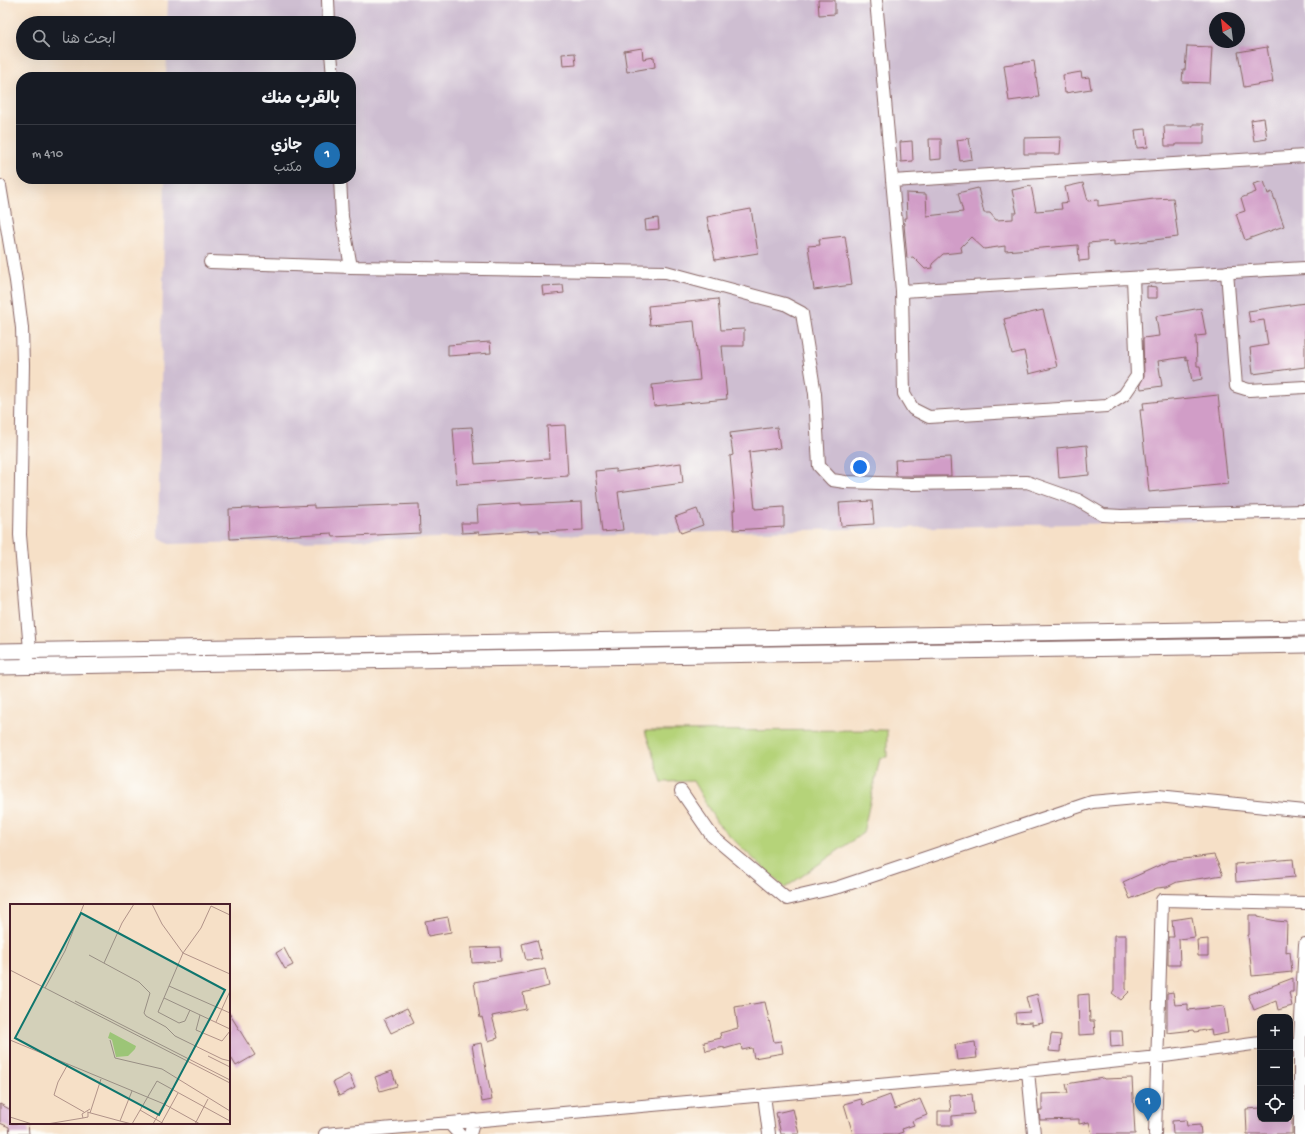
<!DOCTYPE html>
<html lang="ar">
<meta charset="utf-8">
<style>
:root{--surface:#171b24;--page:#20242c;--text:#f1f3f6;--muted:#9ea1a6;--line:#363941;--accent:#1f6fb2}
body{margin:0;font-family:"Gochi Hand","Playpen Sans Arabic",sans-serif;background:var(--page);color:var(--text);direction:rtl}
.controls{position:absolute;right:12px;bottom:12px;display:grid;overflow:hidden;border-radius:8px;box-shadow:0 4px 16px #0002}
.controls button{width:36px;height:36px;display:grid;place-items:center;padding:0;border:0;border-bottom:1px solid var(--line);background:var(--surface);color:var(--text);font:20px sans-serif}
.compass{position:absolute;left:1209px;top:12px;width:36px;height:36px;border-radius:50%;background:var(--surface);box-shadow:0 4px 16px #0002;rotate:332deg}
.you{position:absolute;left:860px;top:467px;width:14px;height:14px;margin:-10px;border:3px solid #fff;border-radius:50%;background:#1a73e8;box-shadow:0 0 0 6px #1a73e833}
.badge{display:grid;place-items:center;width:26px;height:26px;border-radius:50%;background:var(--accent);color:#fff;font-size:13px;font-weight:700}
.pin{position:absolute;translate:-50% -33px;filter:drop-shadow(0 1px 2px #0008)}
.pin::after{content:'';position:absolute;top:21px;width:14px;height:12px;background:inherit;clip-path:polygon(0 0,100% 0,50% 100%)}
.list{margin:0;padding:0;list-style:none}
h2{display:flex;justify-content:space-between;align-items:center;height:52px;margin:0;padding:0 16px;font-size:17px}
h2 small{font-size:13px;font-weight:400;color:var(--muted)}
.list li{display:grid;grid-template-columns:26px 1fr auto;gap:12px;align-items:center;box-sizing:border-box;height:60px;padding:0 16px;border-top:1px solid var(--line)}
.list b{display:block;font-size:15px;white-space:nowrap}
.list p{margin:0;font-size:13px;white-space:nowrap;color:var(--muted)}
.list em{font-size:13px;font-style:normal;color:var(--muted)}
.icon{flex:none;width:22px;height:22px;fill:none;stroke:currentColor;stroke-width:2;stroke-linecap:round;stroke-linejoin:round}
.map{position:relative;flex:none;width:1305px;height:1134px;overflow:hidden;direction:ltr}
.search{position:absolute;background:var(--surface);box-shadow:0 4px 16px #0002;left:16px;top:16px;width:340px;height:44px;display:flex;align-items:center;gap:10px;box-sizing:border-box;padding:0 14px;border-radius:22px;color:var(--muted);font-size:15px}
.panel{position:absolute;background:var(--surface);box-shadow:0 4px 16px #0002;left:16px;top:72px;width:340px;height:112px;border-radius:16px;direction:rtl}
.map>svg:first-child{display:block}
.industrial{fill:#cebed1;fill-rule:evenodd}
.green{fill:#b5d379;stroke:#807952}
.building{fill:#d19dc7}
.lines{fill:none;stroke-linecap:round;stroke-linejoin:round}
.minor-casing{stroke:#866362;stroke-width:14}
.major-casing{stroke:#866362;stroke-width:17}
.minor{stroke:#fff;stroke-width:12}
.major{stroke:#fff;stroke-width:15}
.inset-road{fill:none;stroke:#b19389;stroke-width:1}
.view{fill:#0f766e;fill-opacity:0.15;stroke:#0f766e;stroke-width:2}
.inset-edge{fill:none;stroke:#4a1f2b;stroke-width:2}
</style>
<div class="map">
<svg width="1305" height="1134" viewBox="0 0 1305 1134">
<rect width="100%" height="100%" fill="#fdfcf7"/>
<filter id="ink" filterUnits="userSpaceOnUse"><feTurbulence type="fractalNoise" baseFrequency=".025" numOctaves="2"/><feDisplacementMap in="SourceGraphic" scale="8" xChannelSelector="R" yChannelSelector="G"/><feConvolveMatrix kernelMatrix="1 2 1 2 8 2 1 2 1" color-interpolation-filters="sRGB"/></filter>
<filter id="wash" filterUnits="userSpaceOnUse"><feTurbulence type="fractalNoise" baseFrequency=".012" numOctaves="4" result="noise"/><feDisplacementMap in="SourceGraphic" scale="16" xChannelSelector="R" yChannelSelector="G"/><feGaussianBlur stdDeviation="0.9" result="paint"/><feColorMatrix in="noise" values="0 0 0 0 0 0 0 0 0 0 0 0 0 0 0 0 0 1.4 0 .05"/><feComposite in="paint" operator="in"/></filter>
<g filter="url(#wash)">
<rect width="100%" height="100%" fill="#f6e0c7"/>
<!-- industrial -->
<path class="industrial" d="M168,0H1305V519L169,544L158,538L165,179H351V77H166L167,53H349V23H167ZM1215,18H1239V42H1215Z"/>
<!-- green -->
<path class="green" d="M887,730V757L880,758L863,833L785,888L741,847L717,823L693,781L662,782L645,731Z"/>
<g id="blocks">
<!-- building -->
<path class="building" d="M818,0H835V14L819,15Z
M1187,46L1212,47L1210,83L1182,82L1183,70H1185Z
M1267,47L1273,82L1244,87L1238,52Z
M642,48L643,59L654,57L655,67L627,72L624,51Z
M575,53L576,65L563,66L562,54Z
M1034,61L1039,97L1009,101L1004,65Z
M1081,72L1082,78L1089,77L1091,89L1065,93L1063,75Z
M1264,118L1267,139L1254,141L1251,120Z
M1193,124H1204V144H1176V146H1165L1164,126H1193Z
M1146,129L1148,147L1137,148L1135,130Z
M1061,137L1060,154H1024V138Z
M969,138L972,159L960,161L957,140Z
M929,139H941V159L930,160Z
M912,141L913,161L901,162L900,142Z
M1264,181L1268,194L1272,192L1284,226L1245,240L1236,214L1245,211L1241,198L1256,192L1253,184Z
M1083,183L1088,201L1098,200V206L1154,199L1173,198L1178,237L1114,245V241L1088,243L1089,260L1079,261L1078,245L1005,251V246L984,249L971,237L961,247L962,252L943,254L932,264L933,268L925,269L913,257L907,258L904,225H905L904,218H907L906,193L926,194L927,216L963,212L958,193L978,188L984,213H990L996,220L1013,219V213H1017L1012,190L1031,186L1036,211L1062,209L1061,203L1068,202L1065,187Z
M751,209L758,253L715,260L707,217Z
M658,218L659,229L646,230L645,220Z
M845,236L852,285L814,290L808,246L820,245L819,239Z
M563,285L564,293L543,295L542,286Z
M1147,286L1157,287V298H1147Z
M718,299L721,330L744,329V346H722L727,399L654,406L652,385L700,380L694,321L650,325L648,306Z
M1305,303V367L1253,374L1250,348L1268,345L1264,320L1250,322L1248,311Z
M1201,308L1206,335L1196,336L1197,366H1200L1202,379L1192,381L1188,359L1186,360V357L1158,361L1162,386L1141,389L1140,384L1144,376L1143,338L1159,336L1156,316Z
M1043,310L1057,367L1029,374L1024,351L1012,354L1004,319Z
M490,342L491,353L448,356V345Z
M1218,395L1228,484L1149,492L1140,410H1144L1143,403Z
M565,425L568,476L457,484L453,428L472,427L475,464L549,459L547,426Z
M777,427L780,448L749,452L755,509L784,507V527L734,530L733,510H735L730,456L733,455L730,433Z
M1087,445L1089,475L1059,478L1057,448Z
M950,457L951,476H896L895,460Z
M681,463L683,483L618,492L623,530L602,532L595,471L616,469V472Z
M872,501L874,524L841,526L839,503Z
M582,502L583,530L539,532V530L479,534V532L462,533L461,523H478L477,506L521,503V505Z
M419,504L420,533L333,537L332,533L230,539L229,509L314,505V508Z
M697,509L703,525L681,533L675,517Z
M1214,855L1223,875L1177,882L1167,887L1157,888L1130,899L1123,882L1169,861Z
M1293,859L1295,877L1236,882L1235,864Z
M1249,915H1258V917L1276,921L1287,922L1286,953L1290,952L1292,972L1252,976L1248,935H1249Z
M448,917L451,932L428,936L425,921Z
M1192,917L1195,937L1179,939L1180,965H1168V937H1174L1172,920Z
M1114,935H1126V989L1129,992L1121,1000L1112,993L1114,990Z
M1208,939V956H1198L1197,940Z
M537,940L542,959L526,960L522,944Z
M500,947L501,961L472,963L471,948Z
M284,948L293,965L285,969L276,953Z
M545,969L549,986L523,993L526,1009L492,1016L498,1038L488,1041L482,1017L480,1018L474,982Z
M1293,978V992H1289L1292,1006L1278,1010L1276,1001L1254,1010L1248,995Z
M1173,992L1175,1005L1188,1004V1010L1224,1006L1228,1033L1212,1036L1211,1029L1195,1032L1194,1030L1167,1033V993Z
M1037,994L1043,1023L1032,1025V1022L1016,1023L1015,1013L1030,1012L1026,997Z
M1089,994L1090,1021H1094L1095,1034L1079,1035L1078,995Z
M765,1002L774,1042L781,1041L783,1053L754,1058L752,1048L742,1050L741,1044L724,1049V1047L706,1051L704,1042L721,1038L720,1033L738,1028L735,1007Z
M407,1008L414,1022L391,1033L384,1019Z
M229,1013L255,1055L236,1066L229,1054Z
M1110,1031H1122L1123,1046L1111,1047Z
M1051,1034L1061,1035L1060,1052L1049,1051Z
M975,1042L977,1058L957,1060L955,1045Z
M481,1043L492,1100L482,1102L472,1045Z
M392,1071L397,1086L380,1091L375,1077Z
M349,1074L355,1088L339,1096L333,1082Z
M1103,1078L1104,1079L1132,1078L1135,1134H1092L1089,1122L1079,1124V1119L1040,1120L1039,1110H1042V1094L1068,1093L1066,1084Z
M960,1094V1095L972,1094L974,1114L952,1116V1125H938V1111H951L949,1095Z
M890,1095L895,1109L920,1099L927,1115L912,1121L914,1125L902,1129L903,1132L897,1134H853L844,1104L861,1099L863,1105Z
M0,1104L11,1110V1123H28L29,1134H10L9,1127L0,1123Z
M1260,1108V1120L1292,1119V1134H1247L1246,1109Z
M793,1109L799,1134H781L776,1113Z
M1186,1120L1187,1126L1200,1125L1201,1134H1173L1172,1121Z"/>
</g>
</g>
<g filter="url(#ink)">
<use href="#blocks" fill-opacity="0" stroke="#866362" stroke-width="1"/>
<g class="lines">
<defs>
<path id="minor" d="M328,0L329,23
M876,0L902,291L904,394L913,409L929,417L1107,406L1124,395L1137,376L1133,278
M331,53L333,77
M340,179L342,217L351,267
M892,181L1305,156
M0,186L16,281L22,328L23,365L20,535L30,650L26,666
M210,262L351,267L666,272L785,304L802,313L815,394L819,466L832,480L845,482L911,484L1027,482L1078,500L1103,515L1121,516L1305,511
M1227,272L1236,386L1249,390L1305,387
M902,291L1305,268
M681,791L712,836L787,899L839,887L1092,802L1158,796L1305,811
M1028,1071L1034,1134
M764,1095L769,1134
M449,1123L459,1134
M325,1134L980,1076L1157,1057L1260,1043
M470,1134L474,1120
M1155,1134L1162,900L1305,903
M1300,1134V1038L1305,944"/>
<path id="major" d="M0,651L1305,628
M0,667L1305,645"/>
</defs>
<!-- minor casing -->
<use href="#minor" class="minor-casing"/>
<!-- major casing -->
<use href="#major" class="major-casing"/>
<!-- minor -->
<use href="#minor" class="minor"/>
<!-- major -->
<use href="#major" class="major"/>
</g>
</g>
<!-- overview -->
<g transform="translate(10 904)">
<rect width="220" height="220" fill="#f6e0c7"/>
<path d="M100,128L126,142L125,145L118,152L106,153L102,136L98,134Z" fill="#b5d379"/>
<path class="inset-road" d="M142,0L152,20L173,49L148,108L169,119L175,117L180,106M220,11L201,2L191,24L173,49L220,70M79,51L129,78L140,89L134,109L136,112L156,123L165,132L212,155L220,157M94,59L112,19L124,0M0,66L220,179M159,82L220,109M35,84L55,47L74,0M154,94L220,125M65,97L220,176M190,111L186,126L212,137L220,127M206,118L220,87M0,136L154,200L190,220M100,136L105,154L152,165L220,207M198,152L220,163M58,160L48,178L44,191L74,208M122,187L110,217L122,220M130,206L154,220M77,208L110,217M78,209V213L73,214L72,210L80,205M80,209L91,175M0,213L22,220M37,220L73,214M122,220L147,177L220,217M143,220L162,185M151,220L168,189M185,220L198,195"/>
<path class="view" d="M71,9L215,86L149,211L5,134Z"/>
<rect width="220" height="220" class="inset-edge"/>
</g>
</svg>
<div class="controls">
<button>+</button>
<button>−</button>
<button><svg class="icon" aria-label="locate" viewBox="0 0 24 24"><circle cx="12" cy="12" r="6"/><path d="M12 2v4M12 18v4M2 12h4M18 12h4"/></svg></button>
</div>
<svg class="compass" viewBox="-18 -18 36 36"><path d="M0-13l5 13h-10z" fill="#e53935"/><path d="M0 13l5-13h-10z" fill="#9ea1a6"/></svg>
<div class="you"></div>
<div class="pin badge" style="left:1148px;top:1121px">1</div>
<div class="search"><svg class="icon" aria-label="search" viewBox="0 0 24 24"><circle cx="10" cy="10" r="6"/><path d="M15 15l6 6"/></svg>ابحث هنا</div>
<section class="panel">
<h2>بالقرب منك<small></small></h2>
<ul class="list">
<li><span class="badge">1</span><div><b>جازي</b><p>مكتب</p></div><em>410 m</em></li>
</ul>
</section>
</div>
